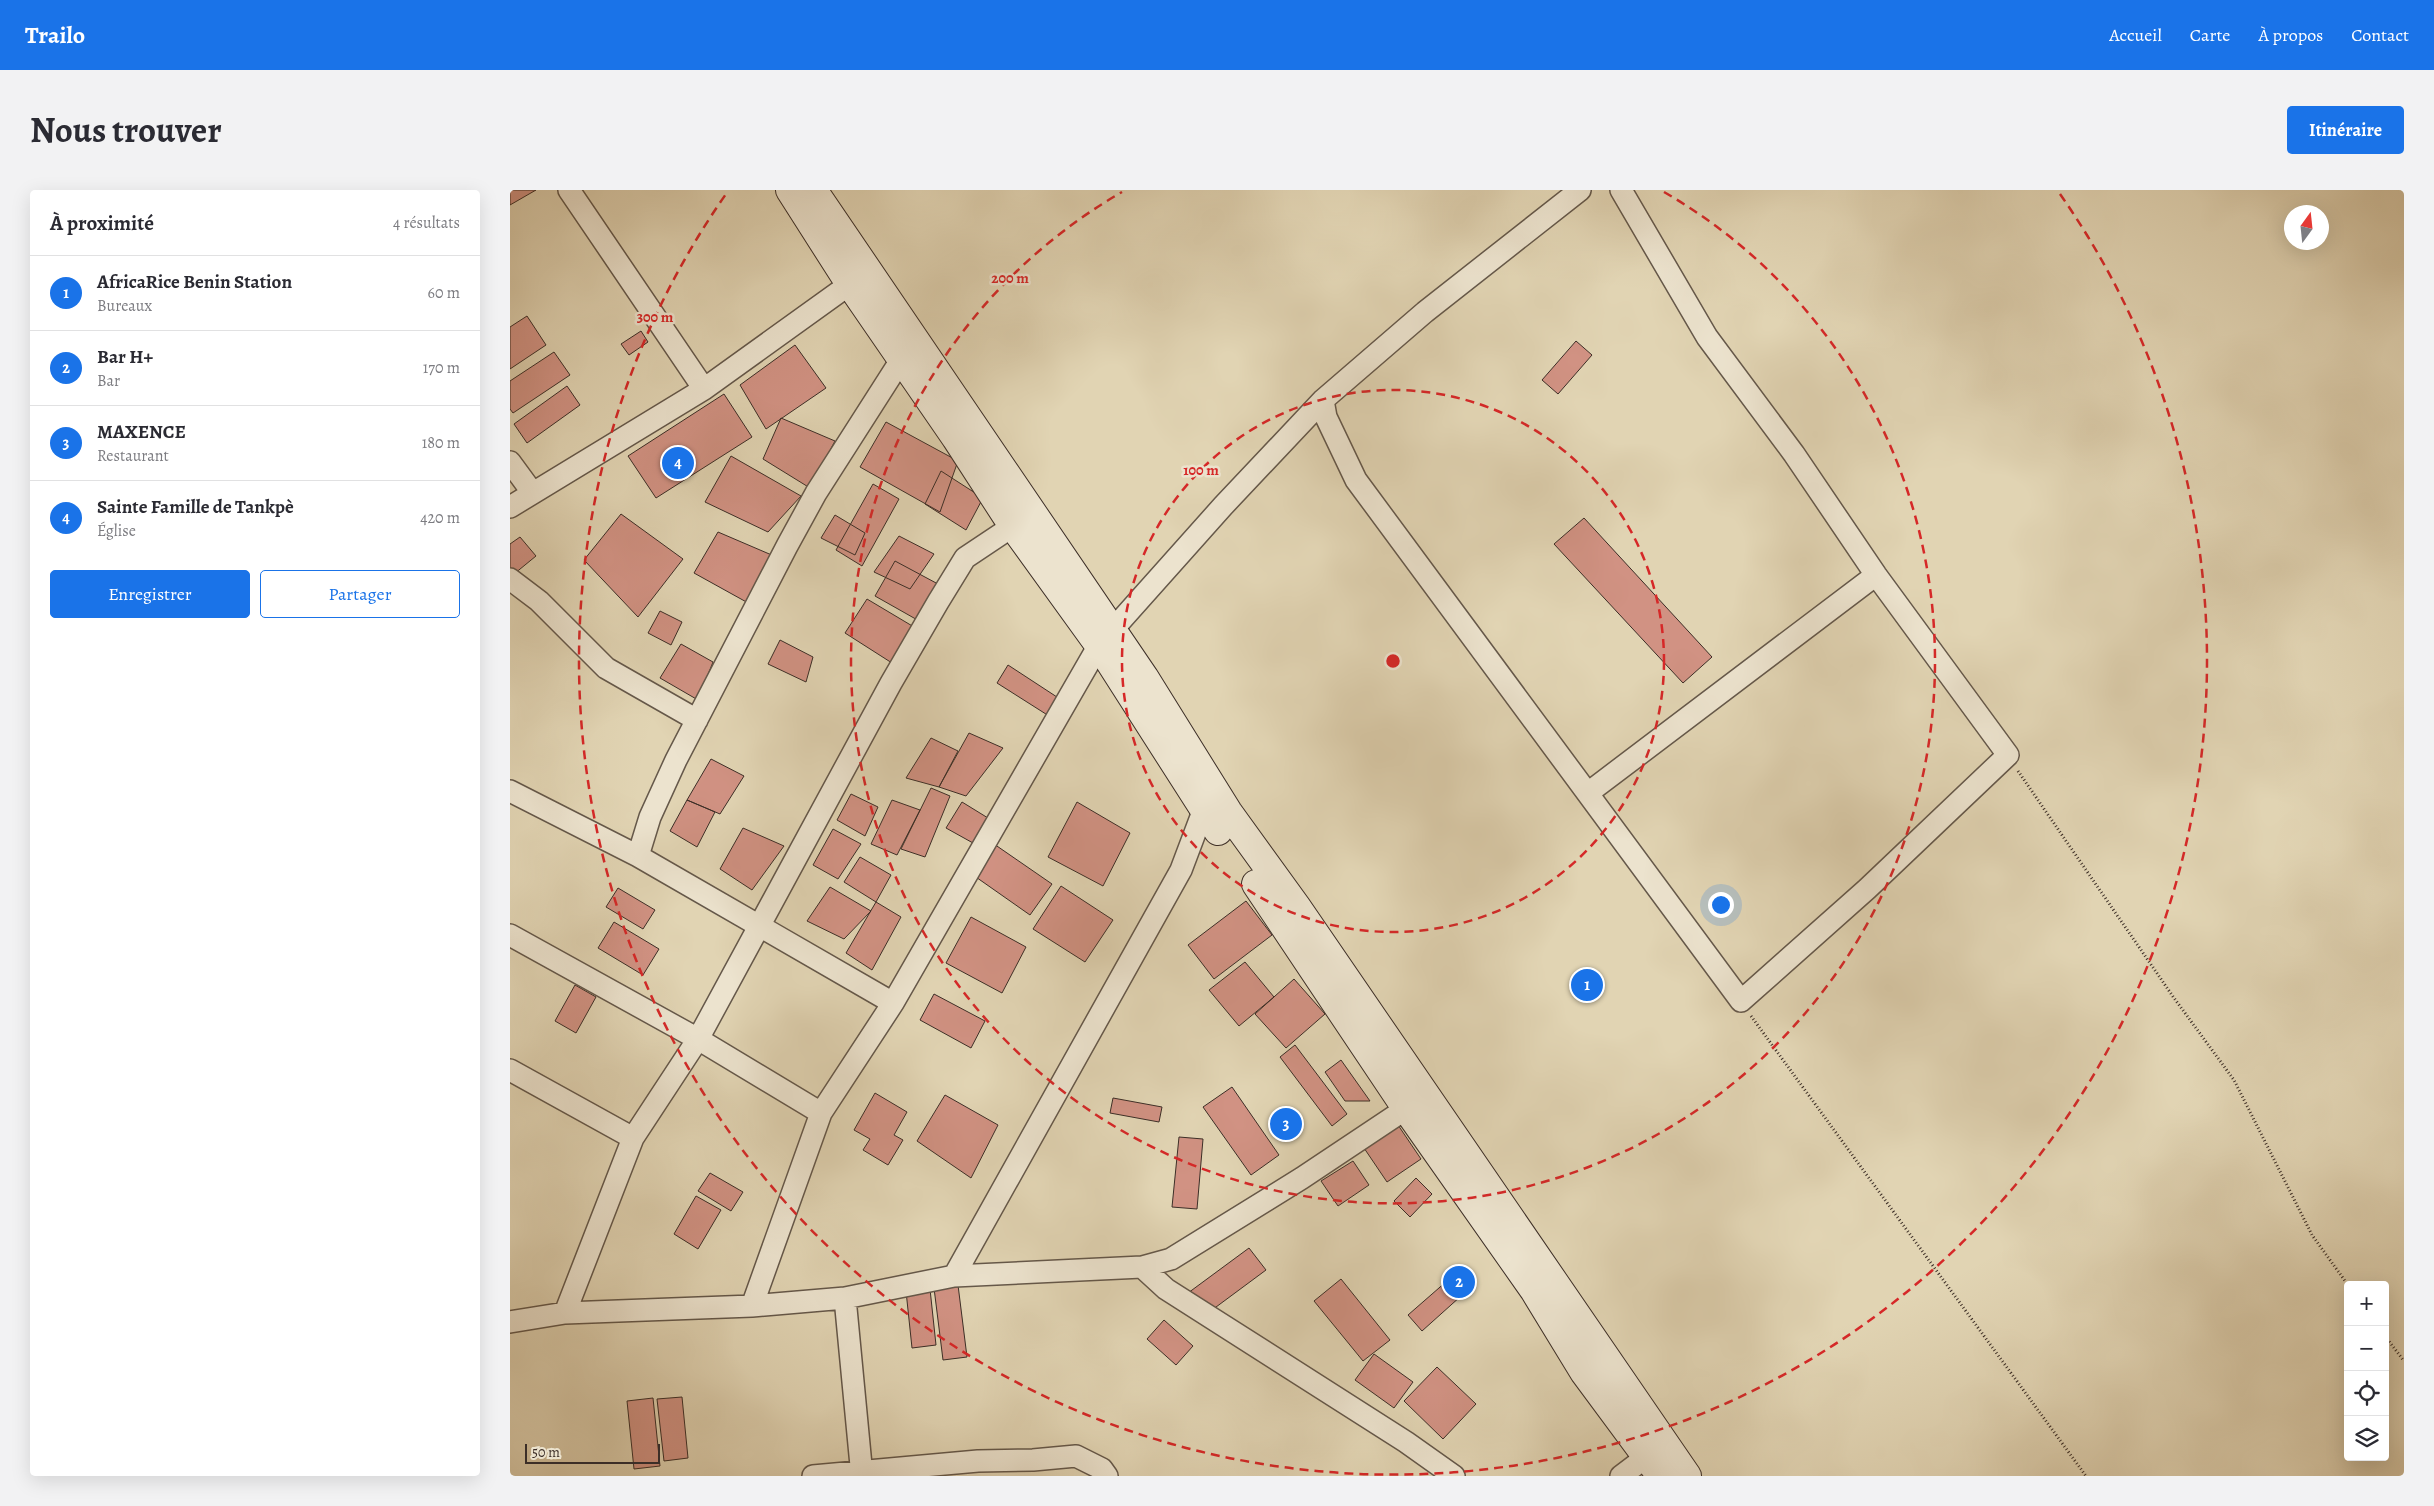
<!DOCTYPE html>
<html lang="fr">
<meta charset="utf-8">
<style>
:root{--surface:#fff;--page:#f2f2f3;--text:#2b2b33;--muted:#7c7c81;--line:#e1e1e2;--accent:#1a73e8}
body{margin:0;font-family:Alegreya,serif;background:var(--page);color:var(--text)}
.controls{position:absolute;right:15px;bottom:15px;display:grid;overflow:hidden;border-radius:5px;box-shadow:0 5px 20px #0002}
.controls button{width:45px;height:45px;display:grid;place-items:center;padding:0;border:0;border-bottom:1px solid var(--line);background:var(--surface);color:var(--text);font:25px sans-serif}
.compass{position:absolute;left:1774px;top:15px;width:45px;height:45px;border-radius:50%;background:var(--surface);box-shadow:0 5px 20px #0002;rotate:15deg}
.scale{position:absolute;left:15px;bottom:12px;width:135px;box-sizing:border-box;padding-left:5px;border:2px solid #3c2e27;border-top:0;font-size:14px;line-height:18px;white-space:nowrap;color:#3c2e27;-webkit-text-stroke:4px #ece3ce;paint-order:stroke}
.you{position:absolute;left:1210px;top:714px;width:18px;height:18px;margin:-12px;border:4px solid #fff;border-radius:50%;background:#1a73e8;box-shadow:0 0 0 8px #1a73e833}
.badge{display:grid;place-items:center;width:32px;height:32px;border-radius:50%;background:var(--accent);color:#fff;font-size:16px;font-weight:700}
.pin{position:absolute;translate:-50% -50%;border:2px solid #fff;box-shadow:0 1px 5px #0006}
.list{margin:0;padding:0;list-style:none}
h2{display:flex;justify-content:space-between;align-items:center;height:65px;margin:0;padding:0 20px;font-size:21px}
h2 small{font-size:16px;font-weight:400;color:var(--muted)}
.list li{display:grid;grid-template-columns:32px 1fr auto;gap:15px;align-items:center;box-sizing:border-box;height:75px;padding:0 20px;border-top:1px solid var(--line)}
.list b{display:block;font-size:19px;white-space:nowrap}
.list p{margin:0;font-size:16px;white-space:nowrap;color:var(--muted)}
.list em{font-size:16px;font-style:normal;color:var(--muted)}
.actions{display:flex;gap:10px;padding:15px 20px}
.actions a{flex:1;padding:11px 0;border:1px solid var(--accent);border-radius:5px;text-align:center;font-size:18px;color:var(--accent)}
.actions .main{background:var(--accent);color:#fff}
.icon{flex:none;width:28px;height:28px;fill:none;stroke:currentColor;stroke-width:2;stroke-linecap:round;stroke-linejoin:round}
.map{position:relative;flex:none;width:1894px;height:1286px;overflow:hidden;border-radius:5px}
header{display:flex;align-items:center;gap:30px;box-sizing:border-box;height:70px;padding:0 25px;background:var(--accent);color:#fff}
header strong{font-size:24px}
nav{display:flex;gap:28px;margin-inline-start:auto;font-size:18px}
.intro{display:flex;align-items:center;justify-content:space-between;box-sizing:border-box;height:120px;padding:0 30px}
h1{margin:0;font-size:35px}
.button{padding:12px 22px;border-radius:5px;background:var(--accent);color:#fff;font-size:18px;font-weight:700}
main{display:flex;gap:30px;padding:0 30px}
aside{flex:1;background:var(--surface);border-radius:5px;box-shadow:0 5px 20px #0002}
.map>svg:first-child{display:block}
.building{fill:#d19283;stroke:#3c2e27}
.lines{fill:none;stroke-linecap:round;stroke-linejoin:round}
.street-casing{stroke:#65584a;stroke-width:24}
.secondary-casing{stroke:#3c2e27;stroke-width:30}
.path{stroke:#3c2e27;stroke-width:3;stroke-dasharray:1 2.5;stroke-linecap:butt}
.street{stroke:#ece3ce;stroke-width:21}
.secondary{stroke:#ece3ce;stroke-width:28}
.ring{fill:none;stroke:#d62828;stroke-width:2.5;stroke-dasharray:9 6}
.centre{fill:#d62828;stroke:#ece3ce;stroke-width:2.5}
.ring-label{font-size:15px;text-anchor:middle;font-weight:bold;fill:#d62828;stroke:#ece3ce;stroke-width:5;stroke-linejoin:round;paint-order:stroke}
</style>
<header>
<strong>Trailo</strong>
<nav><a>Accueil</a><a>Carte</a><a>À propos</a><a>Contact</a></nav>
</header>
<div class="intro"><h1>Nous trouver</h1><a class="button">Itinéraire</a></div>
<main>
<aside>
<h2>À proximité<small>4 résultats</small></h2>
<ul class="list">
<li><span class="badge">1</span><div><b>AfricaRice Benin Station</b><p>Bureaux</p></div><em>60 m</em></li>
<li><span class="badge">2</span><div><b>Bar H+</b><p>Bar</p></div><em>170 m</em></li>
<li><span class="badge">3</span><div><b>MAXENCE</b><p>Restaurant</p></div><em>180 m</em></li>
<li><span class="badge">4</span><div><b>Sainte Famille de Tankpè</b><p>Église</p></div><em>420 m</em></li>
</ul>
<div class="actions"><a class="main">Enregistrer</a><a>Partager</a></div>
</aside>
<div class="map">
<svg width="1894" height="1286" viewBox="0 0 1894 1286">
<rect width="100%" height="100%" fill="#e1d4b3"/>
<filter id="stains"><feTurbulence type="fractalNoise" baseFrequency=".004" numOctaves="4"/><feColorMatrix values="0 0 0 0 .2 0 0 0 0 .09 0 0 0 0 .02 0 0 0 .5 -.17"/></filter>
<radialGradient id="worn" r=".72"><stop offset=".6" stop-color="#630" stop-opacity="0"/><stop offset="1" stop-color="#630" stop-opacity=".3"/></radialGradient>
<!-- building -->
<path class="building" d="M0,0H26L0,15Z
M17,126L36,155L0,179V137Z
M131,141L138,152L119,165L111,154Z
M1066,151L1082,165L1048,204L1032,190Z
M285,155L316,198L256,239L230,195Z
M44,162L60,185L3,223L0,219V191Z
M57,196L70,215L17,253L4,234Z
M214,204L242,247L146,308L118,266Z
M271,228L325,251L300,298L253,269Z
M376,232L448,271L430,322L350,277Z
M221,266L291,306L258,342L195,312Z
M431,281L473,308L456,340L415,314Z
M363,294L389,309L352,376L326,360Z
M111,324L173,369L128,427L74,370Z
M325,325L355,343L345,365L311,348Z
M1074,328L1202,467L1173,493L1044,354Z
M208,342L264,366L240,414L184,383Z
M389,346L424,364L400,399L364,382Z
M10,347L26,366L4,384L0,379V354Z
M385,371L428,394L411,432L365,406Z
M357,409L404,437L382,473L335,443Z
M150,421L172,432L161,455L138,443Z
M270,450L303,467L296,492L258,474Z
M171,454L203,472L188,510L150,488Z
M498,475L550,509L539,526L487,493Z
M459,543L493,558L456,606L429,597Z
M421,548L448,561L429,597L396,588Z
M201,569L234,586L210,624L177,610Z
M421,598L440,606L415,667L391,659Z
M341,604L368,617L355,646L327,630Z
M177,610L205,622L187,657L160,641Z
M382,610L410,620L387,665L361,654Z
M452,612L478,628L463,653L436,638Z
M567,612L620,643L593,696L538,667Z
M233,638L274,656L242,700L210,679Z
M323,639L351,654L328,689L303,675Z
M484,654L542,694L520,725L463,685Z
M350,667L381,685L366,712L334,692Z
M551,696L603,730L575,772L523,739Z
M320,697L361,721L334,749L297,731Z
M108,698L145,720L133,739L96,717Z
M736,711L762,745L704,789L678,755Z
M366,712L391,727L362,780L336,763Z
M461,727L516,757L492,803L436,773Z
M104,732L149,759L133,785L88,758Z
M735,772L764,807L729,836L699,800Z
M784,789L815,824L776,858L745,824Z
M65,795L86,807L66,843L45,831Z
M424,804L475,831L461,858L410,830Z
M785,855L837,924L822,936L770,867Z
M831,870L860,911H835L815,882Z
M722,897L769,965L741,985L693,917Z
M365,903L397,922L384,945L393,950L378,975L353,960L360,949L344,940Z
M435,905L488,935L461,988L407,951Z
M603,908L652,917L649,932L600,923Z
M888,935L911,969L877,992L854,958Z
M669,947L693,949L687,1019L662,1017Z
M843,971L859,995L828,1016L811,991Z
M200,983L233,1002L221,1021L188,1001Z
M906,988L922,1004L900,1027L884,1011Z
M186,1006L211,1020L188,1059L164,1044Z
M739,1058L756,1080L702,1120L678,1103Z
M945,1084L961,1102L951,1106L912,1141L898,1125Z
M831,1089L880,1150L853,1171L804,1111Z
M448,1095L457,1167L433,1170L424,1098Z
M420,1099L426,1155L402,1158L396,1101Z
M654,1130L683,1156L666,1175L637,1149Z
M864,1164L903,1192L884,1218L845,1190Z
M927,1177L966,1214L933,1249L894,1211Z
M172,1207L178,1268L154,1271L147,1209Z
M143,1208L150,1276L124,1279L117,1211Z"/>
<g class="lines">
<defs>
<path id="street" d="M59,0L194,199
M813,210L816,227L846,290L1231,811L1357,699L1498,565L1366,385L1284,264L1197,147L1111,0
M0,272L22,302
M0,317L194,199L340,94L356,92
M0,389L29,411L96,478L187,530
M0,601L128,666L383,813
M1078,603L1366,385
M128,666L140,627L166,570L277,356L306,303L391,170L402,161
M0,745L188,849L311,923
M0,880L123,948
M632,1077L656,1099L896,1252L944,1286
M444,1086L671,680L694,619L703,613
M335,1108L352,1286
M242,1116L311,923L383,813L589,455L713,316L813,210L915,122L1070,0
M55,1123L123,948L188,849L381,493L428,412L455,368L503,336L518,331
M0,1132L55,1123L242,1116L335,1108L444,1086L632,1077L661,1069L792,988L909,910
M303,1286L468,1271L523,1270L566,1266L592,1279L597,1286
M1111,1286L1148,1258"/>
<path id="secondary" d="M280,0L340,94L446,248L503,336L589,455L708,641
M303,0L634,487L718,622L786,716L1177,1286
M746,694L896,918L1024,1100L1074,1182L1151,1286"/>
</defs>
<!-- street casing -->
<use href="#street" class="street-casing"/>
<!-- secondary casing -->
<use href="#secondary" class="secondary-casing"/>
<!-- path -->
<path class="path" d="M1508,581L1664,808L1724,890L1802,1045L1838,1095
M1241,826L1576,1286
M1875,1146L1894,1171"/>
<!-- street -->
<use href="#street" class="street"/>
<!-- secondary -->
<use href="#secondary" class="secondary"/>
</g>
<!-- distance rings -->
<g class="ring">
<circle cx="883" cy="471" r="271"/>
<path d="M1154 2A542 542 0 1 1 612 2"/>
<path d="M1550 4A814 814 0 1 1 216 4"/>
</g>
<circle cx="883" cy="471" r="8" class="centre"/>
<g class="ring-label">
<text x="500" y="93">200 m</text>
<text x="145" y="132">300 m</text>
<text x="691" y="285">100 m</text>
</g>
<rect width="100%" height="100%" filter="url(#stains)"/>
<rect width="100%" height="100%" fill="url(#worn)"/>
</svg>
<div class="controls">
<button>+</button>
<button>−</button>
<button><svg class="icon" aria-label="locate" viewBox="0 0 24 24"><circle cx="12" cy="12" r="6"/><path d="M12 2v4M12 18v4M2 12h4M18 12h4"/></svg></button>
<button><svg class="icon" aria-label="layers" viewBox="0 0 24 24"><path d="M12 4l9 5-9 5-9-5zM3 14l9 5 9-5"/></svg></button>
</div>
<svg class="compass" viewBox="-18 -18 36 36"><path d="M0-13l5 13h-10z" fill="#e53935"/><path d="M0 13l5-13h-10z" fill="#7c7c81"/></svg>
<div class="scale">50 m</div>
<div class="you"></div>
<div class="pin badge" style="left:1077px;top:795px">1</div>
<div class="pin badge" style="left:949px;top:1092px">2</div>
<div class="pin badge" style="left:776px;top:934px">3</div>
<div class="pin badge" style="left:168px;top:273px">4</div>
</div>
</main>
